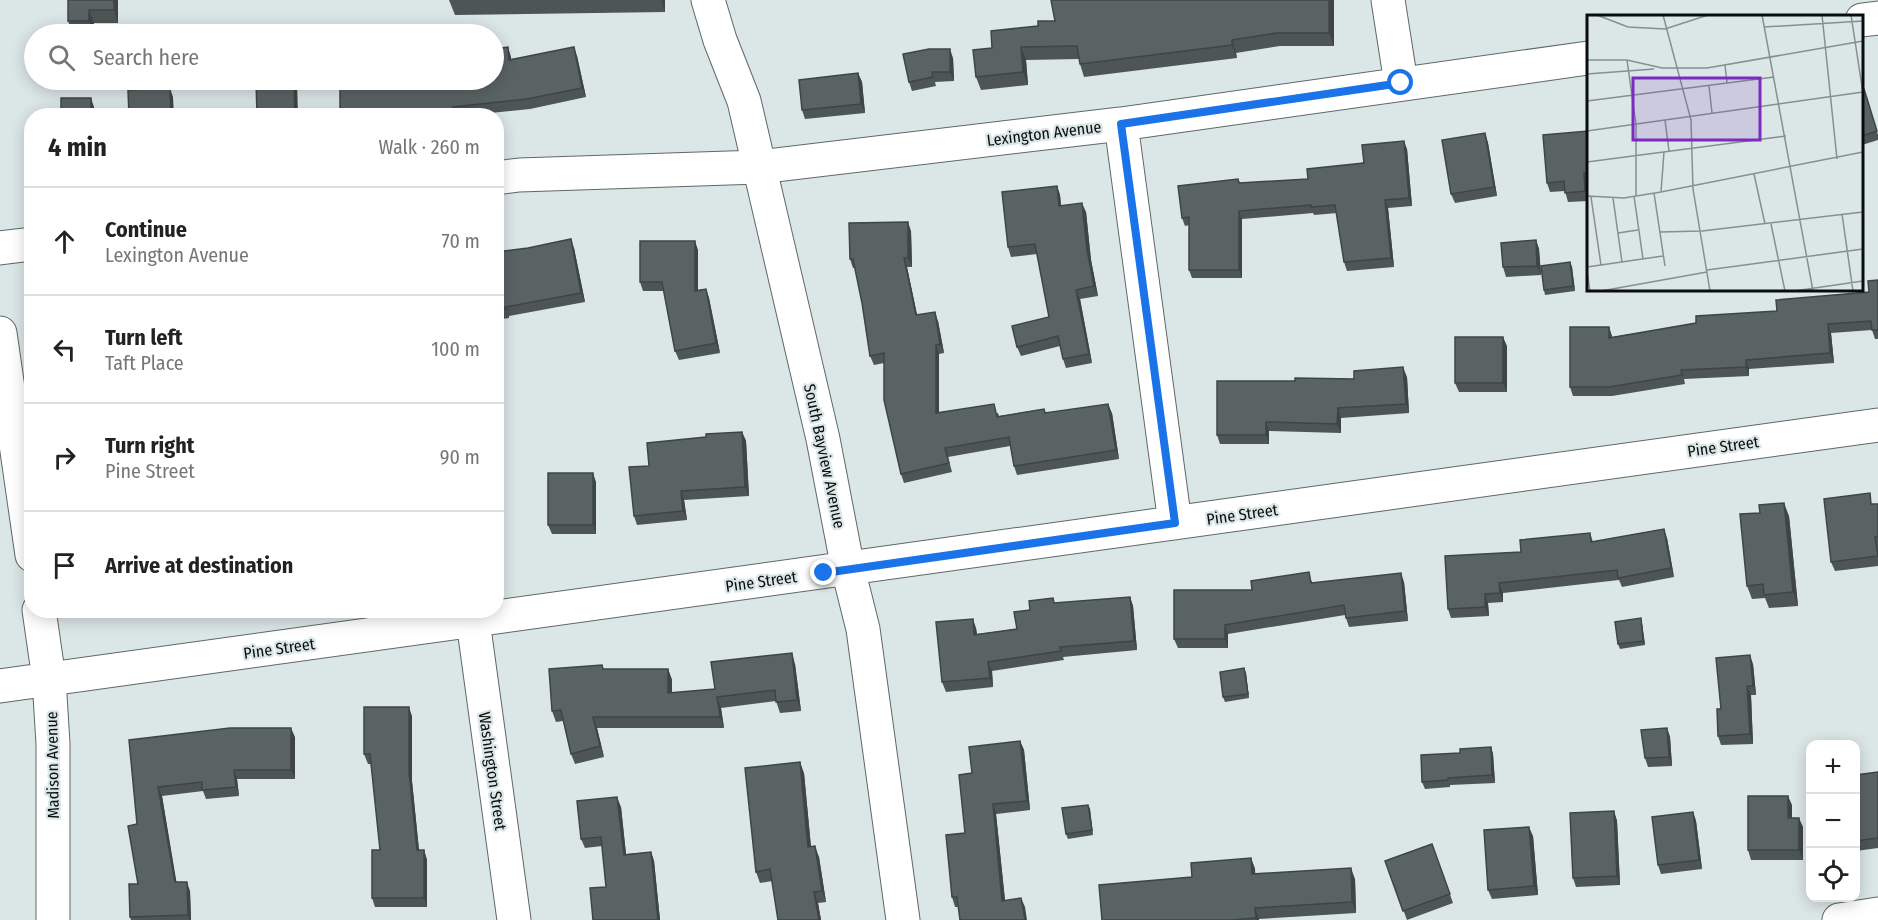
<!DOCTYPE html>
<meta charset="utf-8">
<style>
:root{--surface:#fff;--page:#f6f6f6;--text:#222;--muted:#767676;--line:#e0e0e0}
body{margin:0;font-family:"Fira Sans Condensed",sans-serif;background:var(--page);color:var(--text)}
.controls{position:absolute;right:18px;bottom:18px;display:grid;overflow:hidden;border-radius:12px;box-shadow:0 3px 15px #0003}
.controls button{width:54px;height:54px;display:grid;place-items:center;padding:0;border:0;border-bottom:2px solid var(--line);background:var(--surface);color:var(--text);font:30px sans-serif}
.stop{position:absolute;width:18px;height:18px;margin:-14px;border:4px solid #1a73e8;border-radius:50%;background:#fff}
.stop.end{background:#1a73e8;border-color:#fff;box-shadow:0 2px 6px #0008}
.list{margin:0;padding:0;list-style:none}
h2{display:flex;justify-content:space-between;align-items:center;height:78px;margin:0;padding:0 24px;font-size:26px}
h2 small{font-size:20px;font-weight:400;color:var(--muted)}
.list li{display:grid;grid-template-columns:39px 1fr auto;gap:18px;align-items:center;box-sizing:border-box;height:108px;padding:0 24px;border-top:2px solid var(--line)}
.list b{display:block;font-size:22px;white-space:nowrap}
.list p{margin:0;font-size:20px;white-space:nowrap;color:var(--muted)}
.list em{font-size:20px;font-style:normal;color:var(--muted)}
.icon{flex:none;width:33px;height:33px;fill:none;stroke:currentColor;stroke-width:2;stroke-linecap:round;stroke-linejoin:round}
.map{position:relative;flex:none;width:1878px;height:920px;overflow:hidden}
.search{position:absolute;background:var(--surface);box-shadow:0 3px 15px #0003;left:24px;top:24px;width:480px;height:66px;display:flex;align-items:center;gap:15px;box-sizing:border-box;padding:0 21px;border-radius:33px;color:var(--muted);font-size:22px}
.panel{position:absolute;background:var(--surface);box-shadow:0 3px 15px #0003;left:24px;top:108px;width:480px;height:510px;border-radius:24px}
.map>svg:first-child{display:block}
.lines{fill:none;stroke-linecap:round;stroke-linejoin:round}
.minor-casing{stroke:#5f6869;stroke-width:35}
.minor{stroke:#fff;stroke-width:33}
.wall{fill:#4d5556}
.shaded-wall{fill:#3f4546}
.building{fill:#5a6364;stroke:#3f4546;stroke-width:1.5}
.route{stroke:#1a73e8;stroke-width:8}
.labels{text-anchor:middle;stroke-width:4.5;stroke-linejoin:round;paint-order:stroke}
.street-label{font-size:16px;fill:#0a0d0e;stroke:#dbe6e6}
.inset-road{fill:none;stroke:#878f90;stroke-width:1.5}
.view{fill:#7b2cbf;fill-opacity:0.15;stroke:#7b2cbf;stroke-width:3}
.inset-edge{fill:none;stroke:#0a0d0e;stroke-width:3}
</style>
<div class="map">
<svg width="1878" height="920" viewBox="0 0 1878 920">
<rect width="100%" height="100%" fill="#dbe6e6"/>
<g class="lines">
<defs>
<path id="minor" d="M708,0L720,40L744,101L823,439L848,569L863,629L903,920
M1388,0L1401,83
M1862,20L1878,18
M1121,124L1175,523
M496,178L519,175L759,167L1121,124L1588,58
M0,248L32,244
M0,333L32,555
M39,610L49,679L53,744V920
M473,621L514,920
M0,686L1878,425
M1839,920L1878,914"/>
</defs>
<!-- minor casing -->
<use href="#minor" class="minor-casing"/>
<!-- minor -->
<use href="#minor" class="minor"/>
</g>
<!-- wall -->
<path class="wall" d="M68,0H118V23H94V34H73L68,21Z
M449,0H665V12L455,15Z
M1334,0V46H1280L1236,53L1237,58L1084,77L1080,64L1079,59L1026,60L1028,85L981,90L976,77L992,48L1038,26L1055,21Z
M577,56L586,97L530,109L461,116H340L494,80L511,57V59Z
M953,58L954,81L935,82L936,86L912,91L909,82Z
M858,73L862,82L865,113L805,119L802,110Z
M1862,90L1867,97L1878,135V140L1862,145Z
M1588,131V182H1587L1588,201L1568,202L1565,191L1550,192L1547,183Z
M1485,133L1488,143L1497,196L1455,203L1451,194Z
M1407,149L1412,206L1388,208L1394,267L1347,271L1344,262L1337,213L1314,215L1313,213L1242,219V278H1192L1189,270V225L1185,226L1182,218L1238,179L1240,183L1308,179Z
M1057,186L1060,195L1061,206L1086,212L1091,260L1098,296L1080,299L1092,363L1066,368L1063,359L1060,346L1021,356L1017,347L1049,317L1037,254L1011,257L1008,247Z
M911,231L912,267H907L917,315L938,321L944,353L939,354V413H998L999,416L1044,409L1046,413H1112L1119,459L1017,475L1014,466L1010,446L948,457L952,472L904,483L901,474L884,363L874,365L870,356L862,303L855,268H853L850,259Z
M1536,240L1539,249L1541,275L1506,277L1503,267Z
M574,248L585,302L509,316V318L496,320V252Z
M698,250V290L706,289L709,298L720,353L679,360L675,351L664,291H643L640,282Z
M1570,262L1572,267L1575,291L1545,295L1544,290Z
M1878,280V339H1875L1872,330L1831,333L1834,363L1749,369V376L1684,379L1685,384L1612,396H1573L1570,387L1609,327L1612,337L1777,311L1869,292Z
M1507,346V392H1459L1455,383Z
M1407,377L1409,413L1341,418V433L1269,431V444H1220L1217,435L1295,381Z
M742,432L746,441L749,496L684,500L687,520L637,525L634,516L706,437Z
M596,482V534H552L548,525Z
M496,499L501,535L496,536Z
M1873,504H1878V566L1835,571L1831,562Z
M1789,516L1798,606L1769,608L1765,598L1752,599L1747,586Z
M1590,533L1593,542L1667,538L1674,577L1622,587L1619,580L1503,593V602L1488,603L1489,616L1451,618L1448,609L1521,552Z
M1312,581V583L1404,582L1408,621L1349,627L1345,615L1228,634V648H1178L1174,639L1252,590Z
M1130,597L1133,606L1137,650L1063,657L1064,660L992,671L993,687L946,692L942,682L976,628L977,634L1017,629L1030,610L1055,603Z
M90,610H133L91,615Z
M1642,623L1645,645L1620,649L1618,644Z
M795,664L801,711L780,713L776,701L721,708L724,728H597L604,757L575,764L571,754L563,721L556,722L552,711L604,669H668L672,680V693L715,689Z
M1753,664L1756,695H1751L1753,744L1721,745L1718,736L1721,709Z
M1244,668L1246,673L1249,698L1225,702L1223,697Z
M412,716V781L419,850H424L427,860V907H375L372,898L380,850L371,764H368L364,754Z
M1667,728L1670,737L1672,766L1648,767L1645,758Z
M295,737V779H237L239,796L206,799L203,791L162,796L176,882L190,891L191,920H131L130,917L138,884L137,824L129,740Z
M1020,741L1024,750L1030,810L996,814L1005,900L1025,907H955L952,897L965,833L972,773Z
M1491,747L1493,754L1495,783L1450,785V787L1425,789L1422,782L1460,753Z
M1878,772V848L1856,851V775Z
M804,773L811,847L819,857L826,902L818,903L821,920H778L772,881L760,883L756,872Z
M1088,805L1090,809L1093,835L1068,839L1066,834Z
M1792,805V818L1803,827V860H1751L1748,850Z
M621,807L626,854L651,852L654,861L660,920H667H593L606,887L602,846L585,848L581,839Z
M1614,811L1617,821L1620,885L1576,887L1573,878Z
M1693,812L1696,821L1702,869L1661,874L1658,865Z
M1533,836L1538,895L1492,899L1488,890Z
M1432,844L1453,903L1407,920L1385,861Z
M1251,858L1255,869V874L1355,879L1356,913L1259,919V920H1102L1192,877Z"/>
<!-- shaded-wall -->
<path class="shaded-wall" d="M114,0H118V23L114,10Z
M661,0H665V12Z
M1329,0H1334V46L1329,33Z
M89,10L94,23V34L89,21Z
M1232,40L1236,53L1237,58L1232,45Z
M508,47L511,57L512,69L509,60Z
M574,47L577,56L586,97L582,88Z
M1021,47L1026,60L1028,85L1023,72Z
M950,49L953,58L954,81L950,72Z
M858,73L862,82L865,113L861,104Z
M294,80H297L298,116H295Z
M170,88L173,97L174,116H171Z
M91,98L94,107V116H91Z
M1485,133L1488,143L1497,196L1494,187Z
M1404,141L1407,149L1412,206L1409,198Z
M1584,173L1587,182L1588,200L1585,191Z
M1057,186L1060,195L1062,215L1059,206Z
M1385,200L1388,208L1394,267L1391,258Z
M1082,203L1086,212L1091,260L1098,296L1094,286L1087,250Z
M1239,211L1242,219V278L1239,270Z
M908,222L911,231L912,267L908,258Z
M571,239L574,248L585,302L581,293Z
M1536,240L1539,249L1541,275L1537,266Z
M695,241L698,250V300L695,291Z
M904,258L907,267L919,324L916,315Z
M1570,262L1572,267L1575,291L1573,286Z
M706,289L709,298L720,353L716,343Z
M1076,290L1080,299L1092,363L1089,354Z
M935,312L938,321L944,353L940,344Z
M1828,324L1831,333L1834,363L1830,353Z
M1609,327L1612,336V347L1609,338Z
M1503,337L1507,346V392L1503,383Z
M936,345L939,354V422L936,413Z
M1746,360L1749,369V376L1746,367Z
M1403,367L1407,377L1409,413L1406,404Z
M1108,404L1112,413L1119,459L1116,450Z
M1338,408L1341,418V433L1337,424Z
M1266,422L1269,431V444L1266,435Z
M742,432L746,441L749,496L745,487Z
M593,473L596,482V534L593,525Z
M681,491L684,500L687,520L683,511Z
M496,499L501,535L498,526L496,514Z
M1784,503L1789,516L1798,606L1793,592Z
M1664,529L1667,538L1674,577L1671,568Z
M1401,573L1404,582L1408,621L1405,611Z
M1499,583L1503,593V602L1500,593Z
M1485,594L1488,603L1489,616L1485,607Z
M1130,597L1133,606L1137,650L1134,641Z
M1641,618L1642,623L1645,645L1643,641Z
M973,619L976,628L978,644L974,635Z
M1225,625L1228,634V648L1225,639Z
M792,653L795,664L801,711L797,700Z
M1750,655L1753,664L1756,695L1753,686Z
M988,662L992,671L993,687L990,678Z
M1244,668L1246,673L1249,698L1248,694Z
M668,669L672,680V704L668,693Z
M1747,686L1751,695L1753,744L1750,734Z
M717,697L721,708L724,728L720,717Z
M409,707L412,716V781L420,860L417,850L409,772Z
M593,717L597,728L604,757L600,746Z
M291,728L295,737V779L291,770Z
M1667,728L1670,737L1672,766L1669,757Z
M1020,741L1024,750L1030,810L1027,801Z
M1491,747L1493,754L1495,783L1492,775Z
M800,762L804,773L812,858L808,847Z
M234,770L237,779L239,796L236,787Z
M158,787L162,796L178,891L175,882Z
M1788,796L1792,805V827L1788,818Z
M617,797L621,807L627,864L624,855Z
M993,804L996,814L1006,910L1002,901Z
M1088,805L1090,809L1093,835L1092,830Z
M1614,811L1617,821L1620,885L1617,876Z
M1693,812L1696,821L1702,869L1699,860Z
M1799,818L1803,827V860L1799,850Z
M1529,827L1533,836L1538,895L1534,886Z
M815,846L819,857L826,902L822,891Z
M424,850L427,860V907L424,898Z
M651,852L654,861L660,920H658Z
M1251,858L1255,869L1256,885L1252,874Z
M1351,868L1355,879L1356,913L1352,902Z
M187,882L190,891L191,920H190L188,915Z
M814,892L818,903L821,920H819Z
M1021,898L1025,907L1027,920H1025Z
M1255,908L1259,919V920H1257L1256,918Z"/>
<!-- building -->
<path class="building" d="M68,0H114V10H89V21H68Z
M1051,0H1329V33H1276L1232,40V45L1080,64L1077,46L1021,47L1023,72L976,77L973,50L992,48L991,31L1038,26V21H1055Z
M508,47L509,60L574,47L582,88L527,99L453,107V111H374V116H340V80H494V49Z
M929,49H950V72H932L933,77L909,82L903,54Z
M858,73L861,104L802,110L799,80Z
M256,80H294L295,116H257Z
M170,88L171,116H129L128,90Z
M1864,89L1877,131L1862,136V90Z
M61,98H91V116H43V112H61Z
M1588,131V172L1584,173L1585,191L1565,193L1564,181L1547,183L1543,135Z
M1485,133L1494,187L1451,194L1442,140Z
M1404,141L1409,198L1385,200L1391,258L1344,262L1335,205L1311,207V205L1239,211V270H1189V217L1182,218L1178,186L1238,179L1239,183L1308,179L1307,169L1364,163L1362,145Z
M1057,186L1059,206L1082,203L1087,250L1094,286L1076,290L1089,354L1063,359L1058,336L1017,347L1012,326L1049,317L1035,244L1008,247L1002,192Z
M908,222V258H904L916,315L935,312L940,344L936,345V413L994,404L997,417L1044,409L1045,413L1108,404L1116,450L1014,466L1009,437L945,448L949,463L901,474L884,400V353L870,356L862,303L853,259H850L849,223Z
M571,239L581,293L505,307L506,309L496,310V252L528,248Z
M1536,240L1537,266L1503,267L1501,243Z
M640,241H695V291L706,289L716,343L675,351L662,282H640Z
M1570,262L1573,286L1544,290L1541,266Z
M1878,280V330H1872L1871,321L1828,324L1830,353L1746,360V367L1681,370L1682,375L1609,387H1570V327H1609V338L1696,323V316L1777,311L1776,300L1869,292L1868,281Z
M1455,337H1503V383H1455Z
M1403,367L1406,404L1338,408L1337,424L1266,422V435H1217V381H1295V378L1354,379V371Z
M742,432L745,487L681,491L683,511L634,516L629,467L649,466L647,443L706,437V434Z
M548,473H593V525H548Z
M1870,493L1871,504H1878V537H1875L1878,556L1831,562L1824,499Z
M1784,503L1793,592L1764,595L1763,584L1747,586L1740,514L1760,513L1759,505Z
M1664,529L1671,568L1618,578L1617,570L1499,583L1500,593L1485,594V607L1448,609L1445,556L1521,552L1520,540L1590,533L1591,542Z
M1309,572L1311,583L1401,573L1405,611L1346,618L1344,605L1225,625V639H1174V590H1252L1251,581Z
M1130,597L1134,641L1060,647L1061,651L988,662L990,678L942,682L936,622L973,619L974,635L1017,629L1014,612L1030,610L1029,601L1053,598L1054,603Z
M1641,618L1643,641L1618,644L1615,622Z
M792,653L797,700L776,702L775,690L717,697L720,717H593L600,746L571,754L561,710L552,711L549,669L602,665L603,669H668V693L715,689L711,662Z
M1750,655L1753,686H1747L1750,734L1718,736L1717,709H1721L1716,658Z
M1244,668L1248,694L1223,697L1220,672Z
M364,707H409V772L417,850H424V898H372V850H380L370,754H364Z
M230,728H291V770H234L236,787L202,790V782L158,787L175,882H187L188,915L130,917L129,884H138L128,826L137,824L129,740Z
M1667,728L1669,757L1645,758L1641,730Z
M1020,741L1027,801L993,804L1002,901L1021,898L1025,920H960L957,897H952L946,835L965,833L959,775L972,773L969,747Z
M1491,747L1492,775L1448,778V780L1422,782L1421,755L1460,753V749Z
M800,762L808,847L815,846L822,891L814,892L819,920H778L770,869L756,872L745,768Z
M1878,772V838L1856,841V775Z
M1748,796H1788V818H1799V850H1748Z
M617,797L624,855L651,852L658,920H593L590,888L606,887L601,837L581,839L577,801Z
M1088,805L1092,830L1066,834L1062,808Z
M1614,811L1617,876L1573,878L1570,813Z
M1693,812L1699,860L1658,865L1652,817Z
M1529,827L1534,886L1488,890L1484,830Z
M1432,844L1450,894L1403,911L1385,861Z
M1251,858L1252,874L1351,868L1352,902L1255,908L1256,918L1232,920H1102L1099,885L1192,877L1191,863Z"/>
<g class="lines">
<!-- route -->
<path class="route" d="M824,573L1175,523L1121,124L1401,83"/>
</g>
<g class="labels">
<!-- street labels -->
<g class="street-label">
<text transform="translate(1044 133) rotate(-7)" y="6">Lexington Avenue</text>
<text transform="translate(1723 446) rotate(-8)" y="6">Pine Street</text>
<text transform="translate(825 456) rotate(78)" y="6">South Bayview Avenue</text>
<text transform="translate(1242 514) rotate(-8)" y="6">Pine Street</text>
<text transform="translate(761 581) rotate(-8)" y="6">Pine Street</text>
<text transform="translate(279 648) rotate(-8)" y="6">Pine Street</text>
<text transform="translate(52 765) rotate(-91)" y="6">Madison Avenue</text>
<text transform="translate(493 771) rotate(82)" y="6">Washington Street</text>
</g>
</g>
<!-- overview -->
<g transform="translate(1587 15)">
<rect width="276" height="276" fill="#dbe6e6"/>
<path class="inset-road" d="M10,0L41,12L78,14L121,0M76,0L104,105L106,174L123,276M175,0L226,276M235,0L250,144M264,0L276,78M177,12L276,6M0,45H40L75,53H120L276,26M40,45L49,109V181M138,50L140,68M0,59L67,54M122,71L125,98M0,86L187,62M78,105L82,136M0,116L276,77M0,147L199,121M167,159L178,209M74,177L77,137M67,178L78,251M0,181L37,183L74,177L276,137M47,181L56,244M4,182L14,250M26,183L35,247M255,199L266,276M184,209L198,276M73,217L115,216L276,197M31,218L51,215M0,252L76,241M120,255L276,234M0,256L3,276M14,276L120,257M207,276L276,266"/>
<path class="view" d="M46,63H173V125H46Z"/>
<rect width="276" height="276" class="inset-edge"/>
</g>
</svg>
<div class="controls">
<button>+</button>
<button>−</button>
<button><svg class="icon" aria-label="locate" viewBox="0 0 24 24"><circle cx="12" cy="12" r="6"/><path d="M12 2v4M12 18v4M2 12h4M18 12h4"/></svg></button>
</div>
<div class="stop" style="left:1401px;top:83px"></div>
<div class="stop end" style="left:824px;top:573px"></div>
<div class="search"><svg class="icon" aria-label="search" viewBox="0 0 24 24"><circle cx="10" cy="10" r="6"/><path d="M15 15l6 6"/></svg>Search here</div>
<section class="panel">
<h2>4 min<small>Walk · 260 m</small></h2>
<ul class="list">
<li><svg class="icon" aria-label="ahead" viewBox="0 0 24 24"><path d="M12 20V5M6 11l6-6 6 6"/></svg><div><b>Continue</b><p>Lexington Avenue</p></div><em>70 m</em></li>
<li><svg class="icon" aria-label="left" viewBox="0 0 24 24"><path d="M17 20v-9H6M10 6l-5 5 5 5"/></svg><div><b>Turn left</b><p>Taft Place</p></div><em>100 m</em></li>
<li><svg class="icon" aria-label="right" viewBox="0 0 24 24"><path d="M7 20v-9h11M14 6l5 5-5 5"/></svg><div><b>Turn right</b><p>Pine Street</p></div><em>90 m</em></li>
<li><svg class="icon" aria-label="arrive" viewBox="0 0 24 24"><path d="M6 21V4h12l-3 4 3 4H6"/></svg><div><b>Arrive at destination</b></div></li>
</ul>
</section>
</div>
